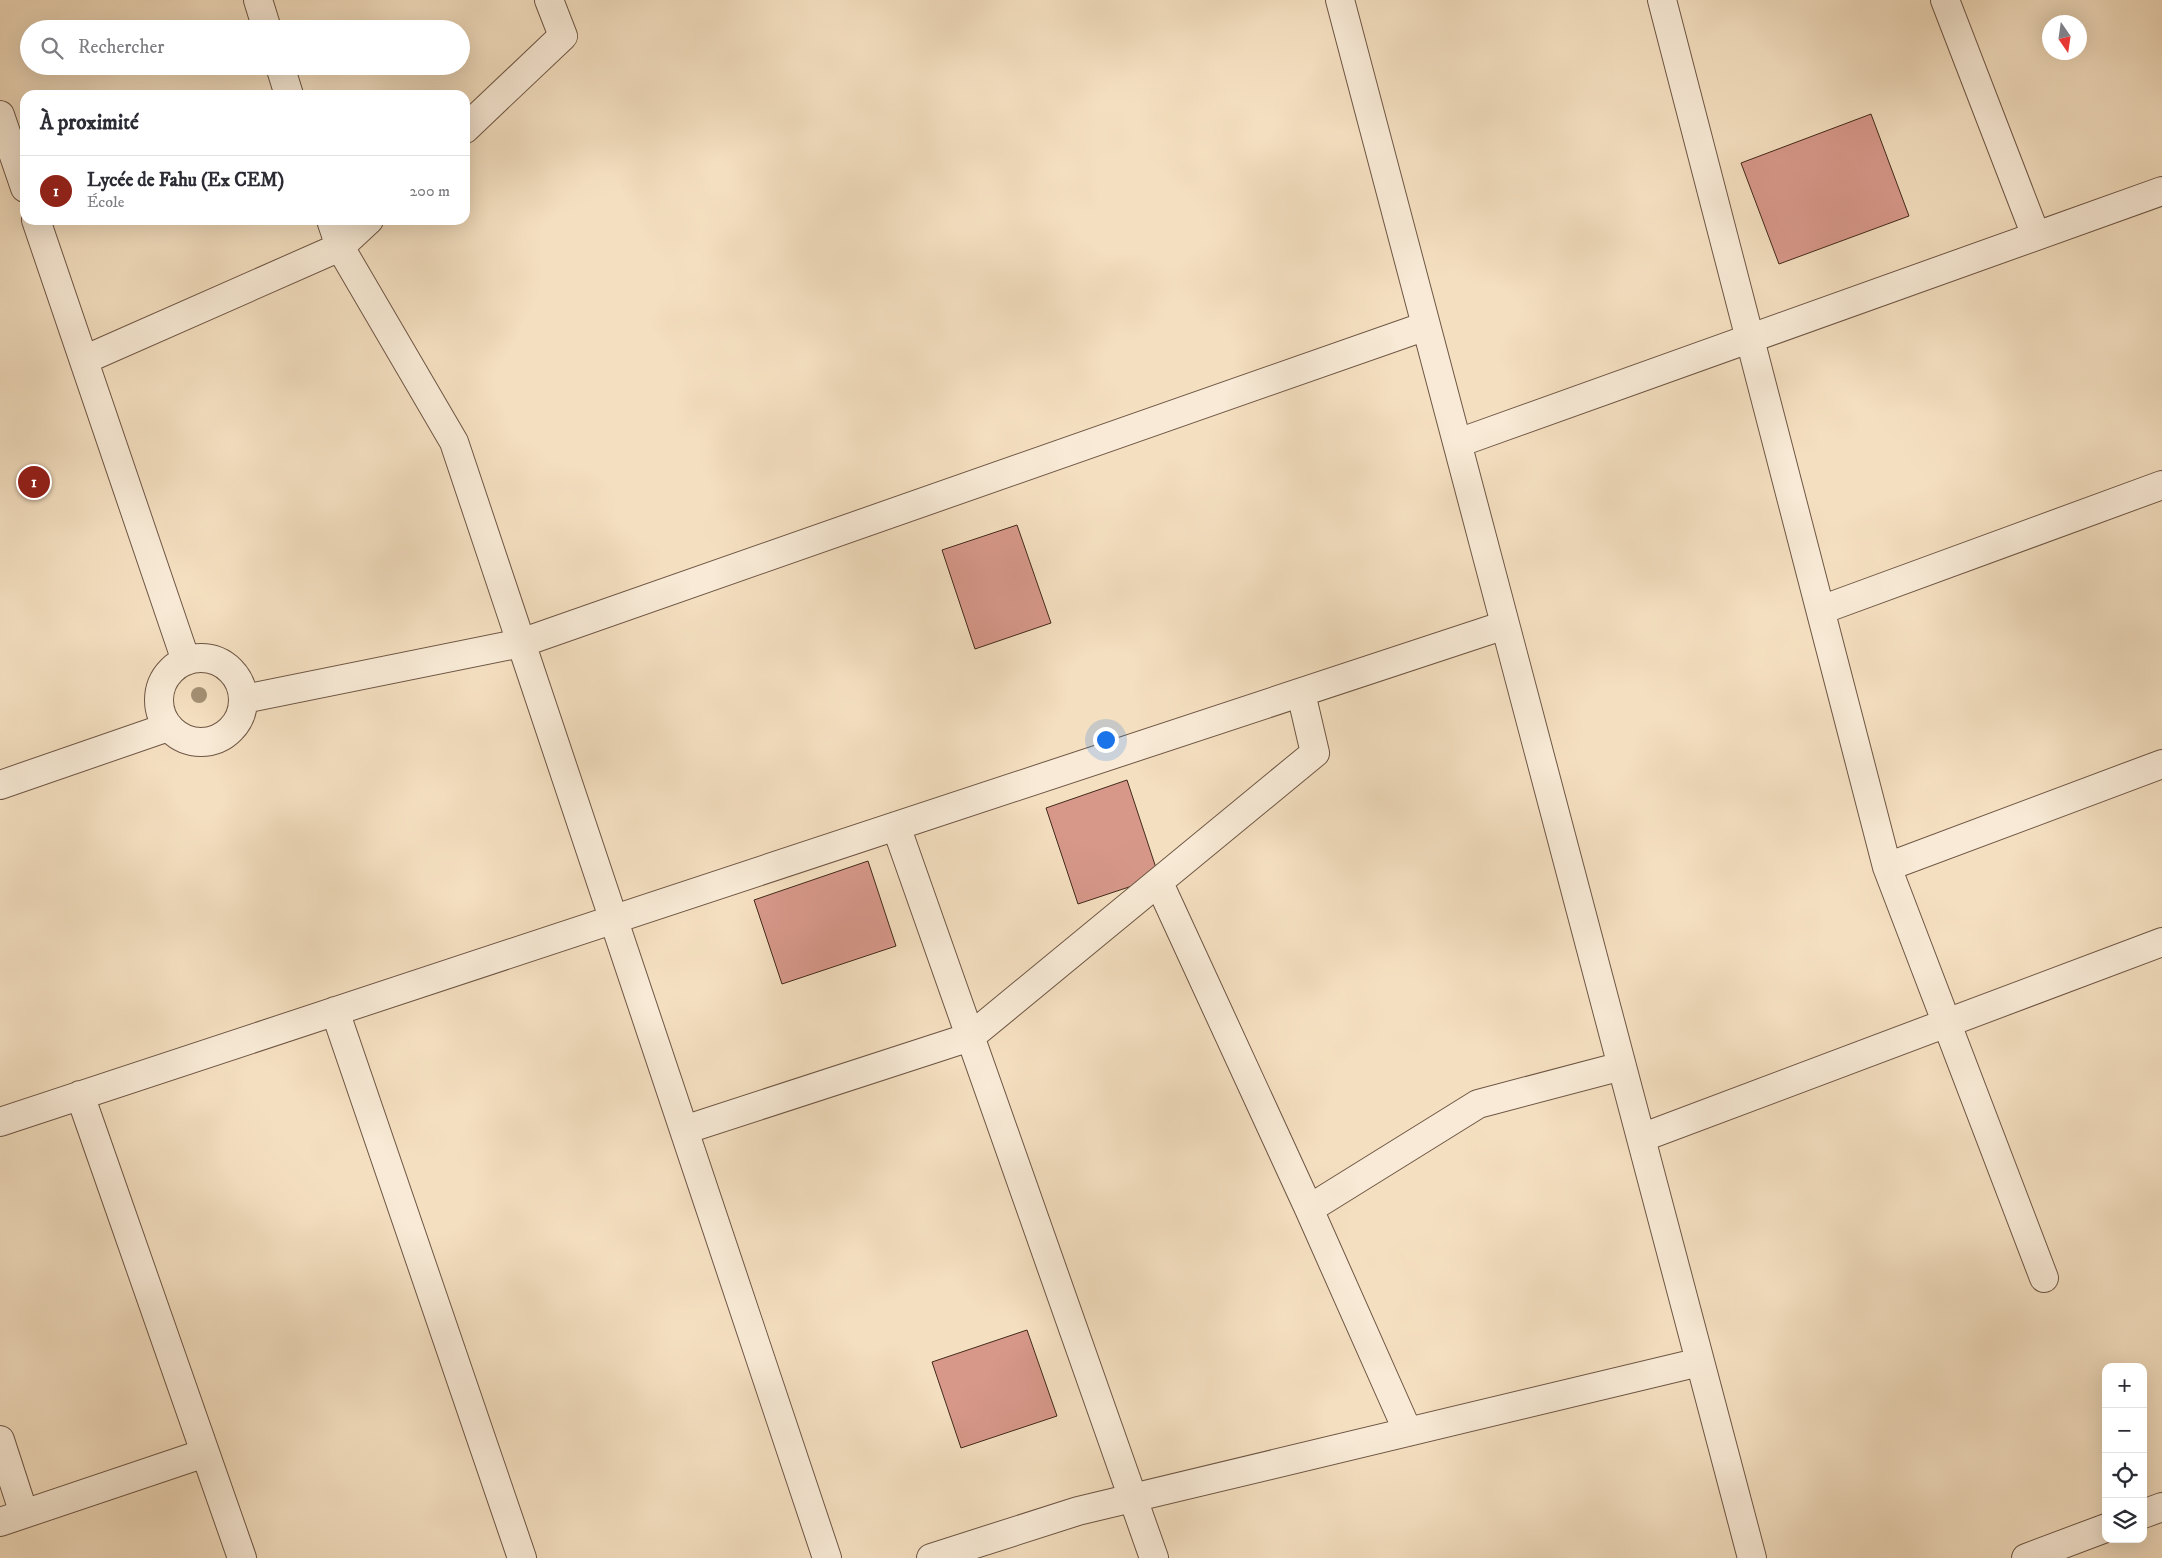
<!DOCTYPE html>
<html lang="fr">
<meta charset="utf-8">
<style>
:root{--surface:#fff;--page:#f2f2f3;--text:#2b2b33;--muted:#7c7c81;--line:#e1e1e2;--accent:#8f2418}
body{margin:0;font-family:"IM FELL DW Pica",serif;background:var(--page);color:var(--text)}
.controls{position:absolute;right:15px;bottom:15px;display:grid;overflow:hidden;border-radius:10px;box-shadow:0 5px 20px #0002}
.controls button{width:45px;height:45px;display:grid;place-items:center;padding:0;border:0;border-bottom:1px solid var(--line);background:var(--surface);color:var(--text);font:25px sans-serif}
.compass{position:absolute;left:2042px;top:15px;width:45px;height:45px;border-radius:50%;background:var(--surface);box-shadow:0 5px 20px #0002;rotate:167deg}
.you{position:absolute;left:1105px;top:739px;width:18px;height:18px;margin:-12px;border:4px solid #fff;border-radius:50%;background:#1a73e8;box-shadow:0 0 0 8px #1a73e833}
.badge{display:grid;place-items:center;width:32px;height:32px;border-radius:50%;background:var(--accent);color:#fff;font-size:16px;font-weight:700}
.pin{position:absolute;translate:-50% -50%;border:2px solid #fff;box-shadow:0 1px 5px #0006}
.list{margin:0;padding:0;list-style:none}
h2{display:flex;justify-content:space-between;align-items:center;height:65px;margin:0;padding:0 20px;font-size:21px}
h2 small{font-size:16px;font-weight:400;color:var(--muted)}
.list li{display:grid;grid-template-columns:32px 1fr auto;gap:15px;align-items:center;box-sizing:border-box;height:70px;padding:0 20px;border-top:1px solid var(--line)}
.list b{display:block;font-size:19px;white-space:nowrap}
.list p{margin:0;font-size:16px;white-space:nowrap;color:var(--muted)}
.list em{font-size:16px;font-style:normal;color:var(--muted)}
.icon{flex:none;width:28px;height:28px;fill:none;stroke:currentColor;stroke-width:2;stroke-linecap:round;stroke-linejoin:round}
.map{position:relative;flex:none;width:2162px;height:1558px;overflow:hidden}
.search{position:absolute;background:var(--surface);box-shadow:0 5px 20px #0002;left:20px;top:20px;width:450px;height:55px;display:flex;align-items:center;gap:12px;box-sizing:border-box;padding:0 18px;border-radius:28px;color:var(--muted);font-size:19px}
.panel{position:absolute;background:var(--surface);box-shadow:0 5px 20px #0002;left:20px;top:90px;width:450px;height:135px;border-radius:15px}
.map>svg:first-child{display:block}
.building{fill:#d7988a;stroke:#42291a}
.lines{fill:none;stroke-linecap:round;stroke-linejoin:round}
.minor-casing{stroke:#6e5644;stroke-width:30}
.tertiary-casing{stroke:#6e5644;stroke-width:30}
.minor{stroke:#f8ead6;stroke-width:28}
.tertiary{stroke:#f8ead6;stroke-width:28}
.tree{fill:#a49075}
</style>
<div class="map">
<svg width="2162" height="1558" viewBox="0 0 2162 1558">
<rect width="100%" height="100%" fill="#f4dfc0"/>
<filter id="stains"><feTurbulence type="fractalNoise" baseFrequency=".004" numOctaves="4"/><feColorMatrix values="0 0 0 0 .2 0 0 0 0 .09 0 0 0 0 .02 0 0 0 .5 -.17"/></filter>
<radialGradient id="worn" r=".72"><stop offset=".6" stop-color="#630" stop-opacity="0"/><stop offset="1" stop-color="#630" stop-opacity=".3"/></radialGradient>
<!-- building -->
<path class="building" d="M1871,114L1909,216L1779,264L1741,163Z
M1017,525L1051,623L975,649L942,550Z
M1127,780L1159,877L1078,904L1046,808Z
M868,861L896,946L782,984L754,900Z
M1027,1330L1057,1416L961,1448L932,1362Z"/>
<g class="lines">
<defs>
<path id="minor" d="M258,0L267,29
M1340,0L1752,1558
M1662,0L1887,867L2044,1278
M1945,0L2036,236
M280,66L289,95
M0,115L25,188
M465,129L563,36L549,0
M36,220L186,661
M369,220L340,247L454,442L827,1558
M84,360L340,247L331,220
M1458,443L2162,191
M1821,610L2162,485
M159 700a42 42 0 1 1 84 0a42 42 0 1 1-84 0Z
M244,699L521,643L1426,326
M0,785L168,727
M896,826L1154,1558
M1887,867L2162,764
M1159,883L1309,1209L1408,1432
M335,1011L522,1558
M80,1095L242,1558
M0,1122L1505,625
M684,1130L970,1037L1315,753L1301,693
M1641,1138L2162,942
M1309,1209L1478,1104L1622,1066
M0,1440L24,1514
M0,1522L205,1453
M931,1558L1078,1511L1700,1362"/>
<path id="tertiary" d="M2143,1514L2162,1507
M2026,1558L2106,1528"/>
</defs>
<!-- minor casing -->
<use href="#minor" class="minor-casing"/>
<!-- tertiary casing -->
<use href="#tertiary" class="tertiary-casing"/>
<!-- minor -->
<use href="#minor" class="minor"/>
<!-- tertiary -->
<use href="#tertiary" class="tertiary"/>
</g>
<!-- trees -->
<circle class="tree" cx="199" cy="695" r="8"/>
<rect width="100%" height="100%" filter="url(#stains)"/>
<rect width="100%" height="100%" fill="url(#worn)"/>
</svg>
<div class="controls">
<button>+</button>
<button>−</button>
<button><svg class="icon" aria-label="locate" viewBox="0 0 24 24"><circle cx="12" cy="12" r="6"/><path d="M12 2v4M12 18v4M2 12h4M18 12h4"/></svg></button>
<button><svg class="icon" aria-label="layers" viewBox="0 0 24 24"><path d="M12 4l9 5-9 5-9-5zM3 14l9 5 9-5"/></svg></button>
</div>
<svg class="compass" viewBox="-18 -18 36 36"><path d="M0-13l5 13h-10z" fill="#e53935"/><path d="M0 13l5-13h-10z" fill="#7c7c81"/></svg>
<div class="you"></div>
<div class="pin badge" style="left:34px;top:482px">1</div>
<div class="search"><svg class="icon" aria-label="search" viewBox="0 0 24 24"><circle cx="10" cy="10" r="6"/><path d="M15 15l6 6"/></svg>Rechercher</div>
<section class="panel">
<h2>À proximité<small></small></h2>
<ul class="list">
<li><span class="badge">1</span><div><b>Lycée de Fahu (Ex CEM)</b><p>École</p></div><em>200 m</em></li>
</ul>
</section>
</div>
